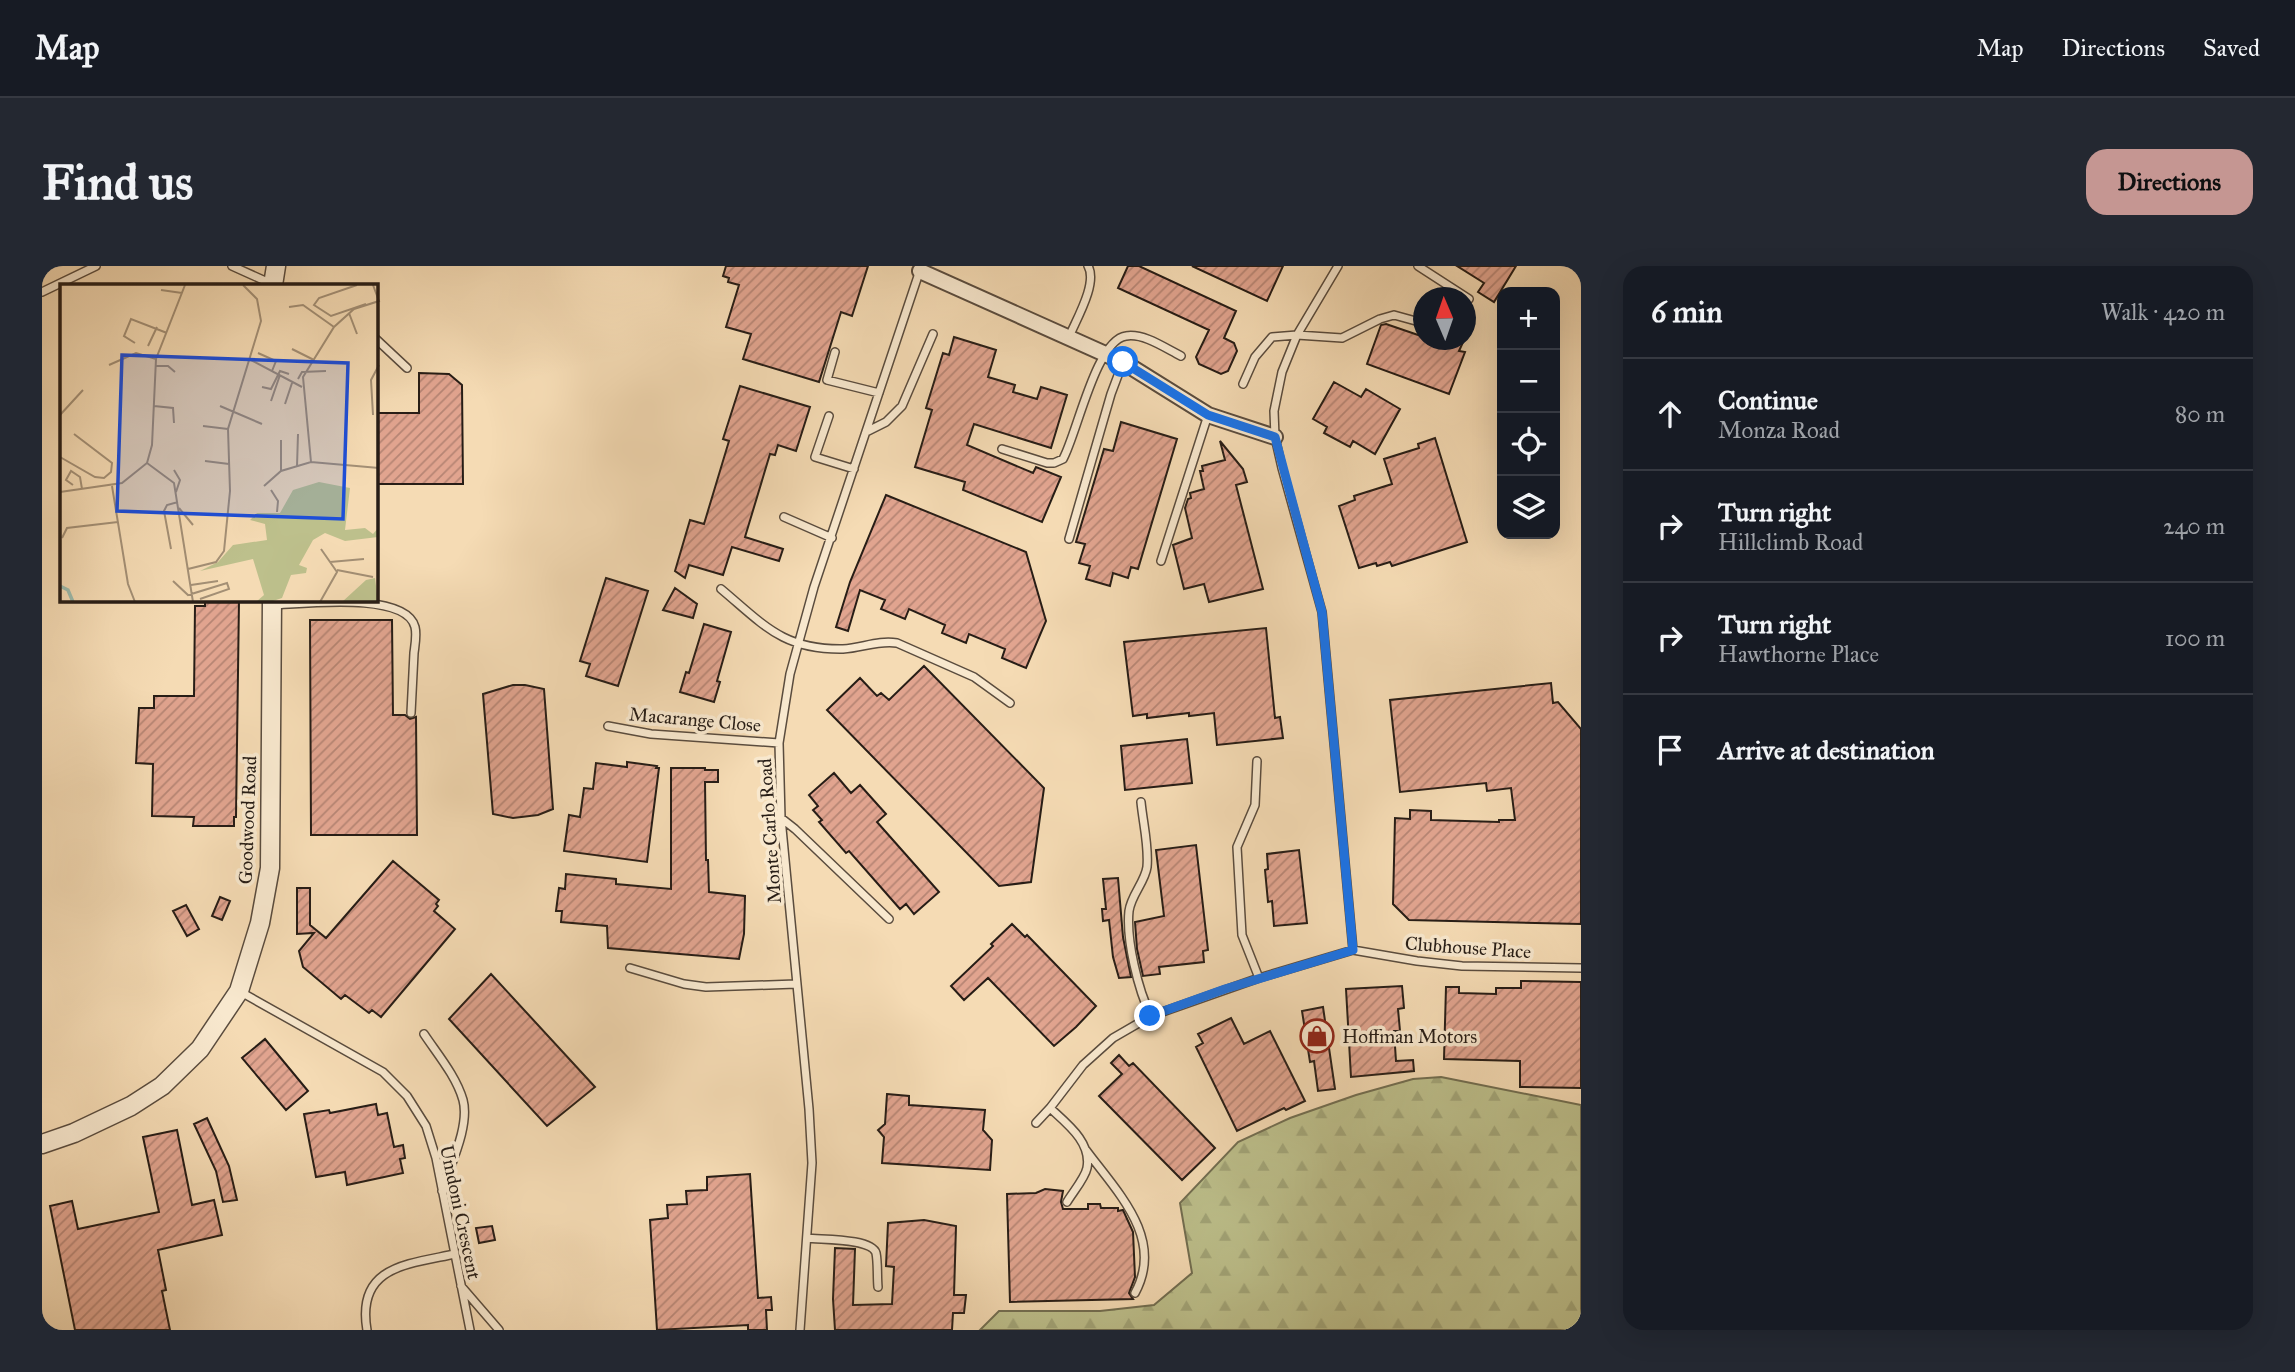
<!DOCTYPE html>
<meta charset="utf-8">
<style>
:root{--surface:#171b24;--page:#242831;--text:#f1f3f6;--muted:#9ea1a6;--line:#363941;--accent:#c59692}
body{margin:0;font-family:"IM FELL Great Primer",serif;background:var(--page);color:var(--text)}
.controls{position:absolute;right:21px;top:21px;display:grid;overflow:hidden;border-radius:14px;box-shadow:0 7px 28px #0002}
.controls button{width:63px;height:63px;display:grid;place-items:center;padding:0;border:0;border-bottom:2px solid var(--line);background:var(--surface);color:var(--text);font:35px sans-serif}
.compass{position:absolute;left:1371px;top:21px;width:63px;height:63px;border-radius:50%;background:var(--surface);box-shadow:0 7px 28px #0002;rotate:358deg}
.stop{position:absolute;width:21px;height:21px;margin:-16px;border:5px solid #1a73e8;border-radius:50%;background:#fff}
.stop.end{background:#1a73e8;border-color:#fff;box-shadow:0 2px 7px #0008}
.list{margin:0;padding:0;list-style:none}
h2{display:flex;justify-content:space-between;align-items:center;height:91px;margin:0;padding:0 28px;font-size:30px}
h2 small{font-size:23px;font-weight:400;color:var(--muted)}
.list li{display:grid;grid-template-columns:46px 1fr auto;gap:21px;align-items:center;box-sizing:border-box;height:112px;padding:0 28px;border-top:2px solid var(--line)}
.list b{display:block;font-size:26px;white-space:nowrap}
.list p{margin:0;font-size:23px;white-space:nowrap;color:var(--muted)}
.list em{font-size:23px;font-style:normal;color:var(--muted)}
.icon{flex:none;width:38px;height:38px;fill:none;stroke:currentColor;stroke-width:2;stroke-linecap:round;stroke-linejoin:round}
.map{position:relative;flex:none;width:1539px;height:1064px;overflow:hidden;border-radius:21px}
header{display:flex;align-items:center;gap:42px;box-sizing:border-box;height:98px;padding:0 35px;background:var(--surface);border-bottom:2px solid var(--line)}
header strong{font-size:33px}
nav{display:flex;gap:38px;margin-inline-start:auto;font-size:24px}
.intro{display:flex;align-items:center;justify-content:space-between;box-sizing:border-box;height:168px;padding:0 42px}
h1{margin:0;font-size:49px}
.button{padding:18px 32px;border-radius:21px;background:var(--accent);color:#111;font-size:24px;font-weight:700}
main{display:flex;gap:42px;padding:0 42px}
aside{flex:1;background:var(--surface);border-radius:21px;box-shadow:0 7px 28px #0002}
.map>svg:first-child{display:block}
.forest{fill:url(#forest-firs);stroke:#726e51;stroke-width:2}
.building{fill:url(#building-hatch);stroke:#271d16;stroke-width:2}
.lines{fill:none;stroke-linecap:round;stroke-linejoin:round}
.service-casing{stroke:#5a4c3e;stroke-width:10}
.minor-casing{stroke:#5a4c3e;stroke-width:18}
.tertiary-casing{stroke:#5a4c3e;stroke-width:21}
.service{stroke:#f8e8ce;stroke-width:7}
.minor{stroke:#f8e8ce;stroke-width:14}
.tertiary{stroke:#f8e8ce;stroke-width:18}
.route{stroke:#1a73e8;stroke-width:9}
.labels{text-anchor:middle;stroke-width:7;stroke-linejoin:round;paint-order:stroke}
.street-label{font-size:19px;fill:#271d16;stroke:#f8e8ce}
.poi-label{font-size:19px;fill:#271d16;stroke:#f8e8ce;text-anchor:start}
.inset-river{fill:none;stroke:#9cbbad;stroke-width:3.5}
.inset-road{fill:none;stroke:#a38f75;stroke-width:2}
.view{fill:#1d4ed8;fill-opacity:0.15;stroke:#1d4ed8;stroke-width:3.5}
.inset-edge{fill:none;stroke:#271d16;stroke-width:3.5}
</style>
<header>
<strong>Map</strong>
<nav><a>Map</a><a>Directions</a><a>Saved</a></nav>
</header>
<div class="intro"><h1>Find us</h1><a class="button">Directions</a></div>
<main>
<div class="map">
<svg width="1539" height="1064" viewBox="0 0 1539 1064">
<defs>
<pattern id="forest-firs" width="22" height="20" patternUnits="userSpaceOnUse" patternTransform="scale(1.75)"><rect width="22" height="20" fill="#bdc08c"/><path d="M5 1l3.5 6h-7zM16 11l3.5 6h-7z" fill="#a2a578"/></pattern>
<pattern id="building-hatch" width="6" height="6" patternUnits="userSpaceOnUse" patternTransform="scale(1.75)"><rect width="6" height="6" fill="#e1a48f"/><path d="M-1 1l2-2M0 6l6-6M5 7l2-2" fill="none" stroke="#b68574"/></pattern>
</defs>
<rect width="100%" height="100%" fill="#f5dbb4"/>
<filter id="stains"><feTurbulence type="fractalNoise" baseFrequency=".00286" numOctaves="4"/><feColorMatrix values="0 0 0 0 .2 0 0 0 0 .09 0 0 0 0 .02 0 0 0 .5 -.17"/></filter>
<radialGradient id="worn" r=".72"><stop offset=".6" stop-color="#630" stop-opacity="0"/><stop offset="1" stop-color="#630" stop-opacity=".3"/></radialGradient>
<!-- forest -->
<path class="forest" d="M1399,811L1539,839V1064H938L957,1045H1058L1112,1039L1150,1007L1138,937L1196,876L1248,852L1314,829L1371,813Z"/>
<!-- building -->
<path class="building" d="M684,0H826L810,50L799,46L777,116L701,93L709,68L684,61L697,19L686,16L687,12L681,10Z
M1086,0H1097L1194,45L1182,72L1192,77L1195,85L1186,105L1179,108L1157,98L1154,91L1167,64L1076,22Z
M1150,0H1241L1225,35Z
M1415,0H1474L1452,36L1436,26L1442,17Z
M1344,58L1382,71V74L1395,77L1397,74H1422L1417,85L1423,86L1407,128L1325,98L1339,59Z
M912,71L954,84L946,111L973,119L971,126L995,133L999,121L1025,129L1009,182L932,158L925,179L991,207L994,201L1019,211L1000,256L921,224L923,216L873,201L890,144L884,142L901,87L907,89Z
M377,107L407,108L420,119L421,218H334V147H377Z
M1292,116L1319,131L1324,123L1358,143L1333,188L1311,175L1308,181L1282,167L1285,161L1271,153Z
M698,120L768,141L754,185L736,179L733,189L728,188L703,271L741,283L737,295L690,281L681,309L647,299L643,312L633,305L648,254L662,258L687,175L681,173Z
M1079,156L1135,173L1096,303L1089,301L1086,312L1071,307L1068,320L1044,313L1048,300L1037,297L1043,278L1034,276L1062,183L1071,185Z
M1393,172L1425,276L1350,300L1348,296L1335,300L1334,297L1317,302L1297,240L1313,234L1312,230L1350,218L1342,193L1377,182L1376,178Z
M1178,175L1201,203L1205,216L1194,219L1221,323L1167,336L1162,318L1142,323L1131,279L1150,272L1143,242L1146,233L1149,232L1148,227L1162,223L1158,205H1161L1160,200L1183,194Z
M844,229L984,286L1004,355L984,402L960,392L963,383L927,368L924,377L900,367L903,359L867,343L863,353L839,343L843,334L818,324L806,365L794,361L808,316Z
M564,312L606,325L576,420L544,410L548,398L538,395Z
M633,322L655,338L651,352L621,344Z
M163,334H197L194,551H192V560H151L152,551L110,550L111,498L94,497L97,442H112V430H152L153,340H163Z
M268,354H350L351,449H363L368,453L374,451L375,569H269Z
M662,358L689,366L675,415L678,416L672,436L638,426L644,406L647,407Z
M1224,362L1233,452L1238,451L1241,472L1175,479L1172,447L1147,450V447L1105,452V448L1091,450L1082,376Z
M882,400L1002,522L989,616L957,620L785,444L818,412L835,430L839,427L847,434Z
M1509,417L1511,437L1516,436L1539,463V658L1367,654L1351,638L1353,552L1368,553V544L1389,545V554L1457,556V554H1473L1469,522L1445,525L1444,517L1358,526L1348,434Z
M471,419H483L502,423L511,543L496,549L471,552L451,548L441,428Z
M1145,473L1150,517L1083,524L1079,480Z
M585,496L615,500L614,502H617L605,596L522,585L527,549L538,551L542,522L551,523L554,497L585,501Z
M629,502H663V504H676V516H663L664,594H666L667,626L703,630L702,668L697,693L566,682L565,660L519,656L520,645H514L517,622L523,623L524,608L574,613V618L629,623Z
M792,507L809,527L818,519L844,548L835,556L897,626L872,648L864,638L858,643L807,585L804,587L777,556L780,554L771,544L776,540L767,529Z
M1154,579L1166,684L1161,685L1162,696L1117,701L1118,708L1101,710L1095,683L1093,656L1122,650L1114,584Z
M1257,584L1265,657L1232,660L1230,635L1226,636L1223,604L1226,603L1225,588Z
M351,595L397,634L394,638L396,640L392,645L413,663L339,751L330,744L327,747L303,729L299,733L261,701L257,685L272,667L255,668V622H268V659L284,672Z
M1076,612L1081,671L1089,711L1077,712L1071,691L1067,654L1061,655L1060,643H1064L1061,613Z
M178,631L188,635L180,654L170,650Z
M144,639L157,663L145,670L131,645Z
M970,658L983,671L985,669L1054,740L1034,761L1012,780L946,712L922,734L909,720L951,680L949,678Z
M449,708L553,821L505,860L407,753Z
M1479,715L1539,716V822L1478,821V795L1402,793L1404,721H1417V727L1454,728V722H1479Z
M1360,720L1362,742L1356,743L1358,765H1352L1354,795L1371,794L1372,805L1309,811L1304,723Z
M1281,741L1293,823L1276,825L1272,795L1268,796L1260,745Z
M1189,752L1202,778L1228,765L1263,835L1244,844L1242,842L1195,865L1154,781L1161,777L1156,768Z
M223,773L266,825L244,844L200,792Z
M1077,789L1087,800L1091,797L1173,882L1140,914L1057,830L1080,808L1069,797Z
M845,828L867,830V839L943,844L941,864L950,874L948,904L840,897L842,871L836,864L843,858Z
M334,838L336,849L345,847L352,881L361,879L363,892L358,893L361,907L305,919L303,906L274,911L262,848L287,844L288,847Z
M165,852L187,900L195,934L181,936L174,905L152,858Z
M135,864L150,939L172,934L180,969L116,984L124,1024L120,1025L128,1064H33L8,940L30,935L36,963L117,946L101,871Z
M708,908L716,1032L729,1031L730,1044H724L725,1064H706V1059L615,1064L608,954L626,952L625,939L645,938L644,925L665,924V911Z
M1003,923L1021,925L1019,936L1021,943H1046V938H1058L1059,942H1076V945L1081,944L1091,966L1093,1011L1087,1027L1091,1033L968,1036L965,928L994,927Z
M882,954L914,960L912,1029H924L922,1047H911L910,1064H793L791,1033L793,982L813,983L811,1039L850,1038L852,1001L844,1000L846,957Z
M450,960L453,974L437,977L434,962Z"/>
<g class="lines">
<defs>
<path id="service" d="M190,0L230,18
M1296,0L1255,69L1240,106L1232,145L1233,171L1240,202L1280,346L1311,684
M1376,0L1427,33
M0,26L54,0
M1027,71C1034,54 1056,17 1046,0
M334,73L365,102
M793,86L785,114L837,127
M1201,118L1213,91L1230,71L1255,69L1300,72L1338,53L1352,49L1381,57
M787,150L773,191L812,203
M824,166L844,156L860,140L891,68
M960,183L1005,197H1012L1021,193C1035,168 1054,74 1084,70C1102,67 1123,82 1139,90
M742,251L790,272
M1027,273L1069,128L1081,96
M1119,295L1166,149
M679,323C722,359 741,384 801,383C820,382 836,374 855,377L932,411L968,437
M231,339C260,338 364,325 373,361C375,369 373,379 372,387C371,407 370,427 369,447
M566,460L609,468L737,477
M1215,495L1213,539L1195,581L1200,669L1217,712
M1099,536C1101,557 1107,580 1105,601C1103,616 1089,629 1087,645C1084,674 1096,724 1109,750
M739,552L753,563L847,653
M588,702L642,718L664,721L754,718
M197,725L341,806L365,830L384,860L394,892L428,1064
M382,768C396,789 414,810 421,834C428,860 408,900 400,925
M1008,842C1024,857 1050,876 1045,902C1043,912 1031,926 1025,936
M994,857L1008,842L1041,799L1071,772L1109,750L1217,712L1311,684L1375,695L1420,700L1539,702
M1044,884C1075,926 1123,972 1093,1027
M765,972C779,974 829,972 834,987C836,997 835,1011 836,1021
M419,1020L457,1064
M325,1064C314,1000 366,998 413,988
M758,1064L770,897L767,843L739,552L737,477L748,408L772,321L878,4"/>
<path id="minor" d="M878,5L1081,96L1166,149L1233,171"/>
<path id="tertiary" d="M231,19L234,0
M0,878L32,867L89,840L120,820L158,783L197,725L218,657L228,602L230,334"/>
</defs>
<!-- service casing -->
<use href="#service" class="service-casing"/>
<!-- minor casing -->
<use href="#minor" class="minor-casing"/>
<!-- tertiary casing -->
<use href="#tertiary" class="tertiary-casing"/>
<!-- service -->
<use href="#service" class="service"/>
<!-- minor -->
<use href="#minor" class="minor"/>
<!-- tertiary -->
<use href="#tertiary" class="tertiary"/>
</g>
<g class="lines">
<!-- route -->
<path class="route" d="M1081,96L1166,149L1233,171L1280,346L1311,684L1183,723L1108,750"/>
</g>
<!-- icons -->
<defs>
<symbol id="shop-ring" viewBox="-11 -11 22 22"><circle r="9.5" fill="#f8e8ce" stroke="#8f2418" stroke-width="1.5"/><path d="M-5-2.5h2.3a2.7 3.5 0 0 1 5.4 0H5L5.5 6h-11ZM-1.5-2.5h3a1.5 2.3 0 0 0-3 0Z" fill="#8f2418"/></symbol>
</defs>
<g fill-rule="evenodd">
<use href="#shop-ring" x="1256" y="751" width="38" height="38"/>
</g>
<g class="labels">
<!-- street labels -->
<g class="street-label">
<text transform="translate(653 453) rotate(5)" y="7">Macarange Close</text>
<text transform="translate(205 554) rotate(-88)" y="7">Goodwood Road</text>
<text transform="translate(727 565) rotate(-94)" y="7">Monte Carlo Road</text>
<text transform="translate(1426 681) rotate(4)" y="7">Clubhouse Place</text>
<text transform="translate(419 946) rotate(78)" y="7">Umdoni Crescent</text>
</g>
<!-- poi labels -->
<g class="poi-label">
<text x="1300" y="777">Hoffman Motors</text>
</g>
</g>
<!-- overview -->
<g transform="translate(18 18)">
<rect width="318" height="318" fill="#f5dbb4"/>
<path d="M259,198L290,204L285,246L305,244L313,250L318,244V253L285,257L265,249L253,256L239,281L247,284L246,289L231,291L222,314L210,318H196L204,311L193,275L140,287L158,278L173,261L207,256L205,240L190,236L197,229H220L233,206ZM315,294L318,318H282L306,296Z" fill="#bdc08c"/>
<path class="inset-river" d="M0,302L8,306L13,318"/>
<path class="inset-road" d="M297,1L259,14L254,21L271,32L306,20M101,6L122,9M229,23L243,21L274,43M289,29L297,50M75,59L64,52L71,35L107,49M88,62L97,43M232,65L254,76M198,69L216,77L212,87M191,76L242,103M49,81L76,69L96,75M96,82H108L115,88M238,95L242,88L266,87M202,103L211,105L220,87L229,90M211,117L220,91M225,120L232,99M94,122L113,124L114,139M160,122L202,140M0,131L23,106M313,131L311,96L319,81M143,142L168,145M221,156V187M0,173L35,193L44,194L51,188L52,179L14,150M145,177L169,180M251,178L243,93L274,43L294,25L319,17L313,1M87,179L114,199L133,318M237,182L238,150M114,186L120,196L116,208M13,201L6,196L11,187L20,193L22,205M52,202L68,300L75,318M204,202L221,187L251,178L319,184M211,206L218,217L217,228M0,208L62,199L87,179L92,161L96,75L125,1M119,224L133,241M2,254L7,244L58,238M111,265L104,227L107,221L118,218M270,278L304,275M128,285L156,278L164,267L170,207L168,145L201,37L197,15L183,1M277,286L313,293M113,297L128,311L167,299L169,305L140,315M131,301L158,297M260,318L277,288L261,265"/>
<path class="view" d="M62,71L288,79L283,235L57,227Z"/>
<rect width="318" height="318" class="inset-edge"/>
</g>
<rect width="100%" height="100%" filter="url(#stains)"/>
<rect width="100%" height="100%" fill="url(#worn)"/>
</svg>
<div class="controls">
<button>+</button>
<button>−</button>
<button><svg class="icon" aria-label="locate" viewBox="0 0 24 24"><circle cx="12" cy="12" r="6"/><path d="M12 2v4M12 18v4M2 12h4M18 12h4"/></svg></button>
<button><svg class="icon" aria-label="layers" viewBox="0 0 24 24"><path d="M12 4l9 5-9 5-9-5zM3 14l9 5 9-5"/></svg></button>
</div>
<svg class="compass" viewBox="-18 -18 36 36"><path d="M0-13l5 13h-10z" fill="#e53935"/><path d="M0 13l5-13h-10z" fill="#9ea1a6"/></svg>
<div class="stop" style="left:1081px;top:96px"></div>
<div class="stop end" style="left:1108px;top:750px"></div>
</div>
<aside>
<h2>6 min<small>Walk · 420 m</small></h2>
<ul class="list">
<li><svg class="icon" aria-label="ahead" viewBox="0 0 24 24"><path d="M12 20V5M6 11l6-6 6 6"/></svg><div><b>Continue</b><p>Monza Road</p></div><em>80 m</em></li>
<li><svg class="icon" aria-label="right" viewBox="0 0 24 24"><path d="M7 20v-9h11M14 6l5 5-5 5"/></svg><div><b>Turn right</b><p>Hillclimb Road</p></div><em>240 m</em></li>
<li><svg class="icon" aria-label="right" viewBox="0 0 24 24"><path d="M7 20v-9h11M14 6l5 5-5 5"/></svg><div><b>Turn right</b><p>Hawthorne Place</p></div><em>100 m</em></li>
<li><svg class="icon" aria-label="arrive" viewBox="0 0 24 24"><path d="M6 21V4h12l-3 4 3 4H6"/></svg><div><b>Arrive at destination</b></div></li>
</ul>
</aside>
</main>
